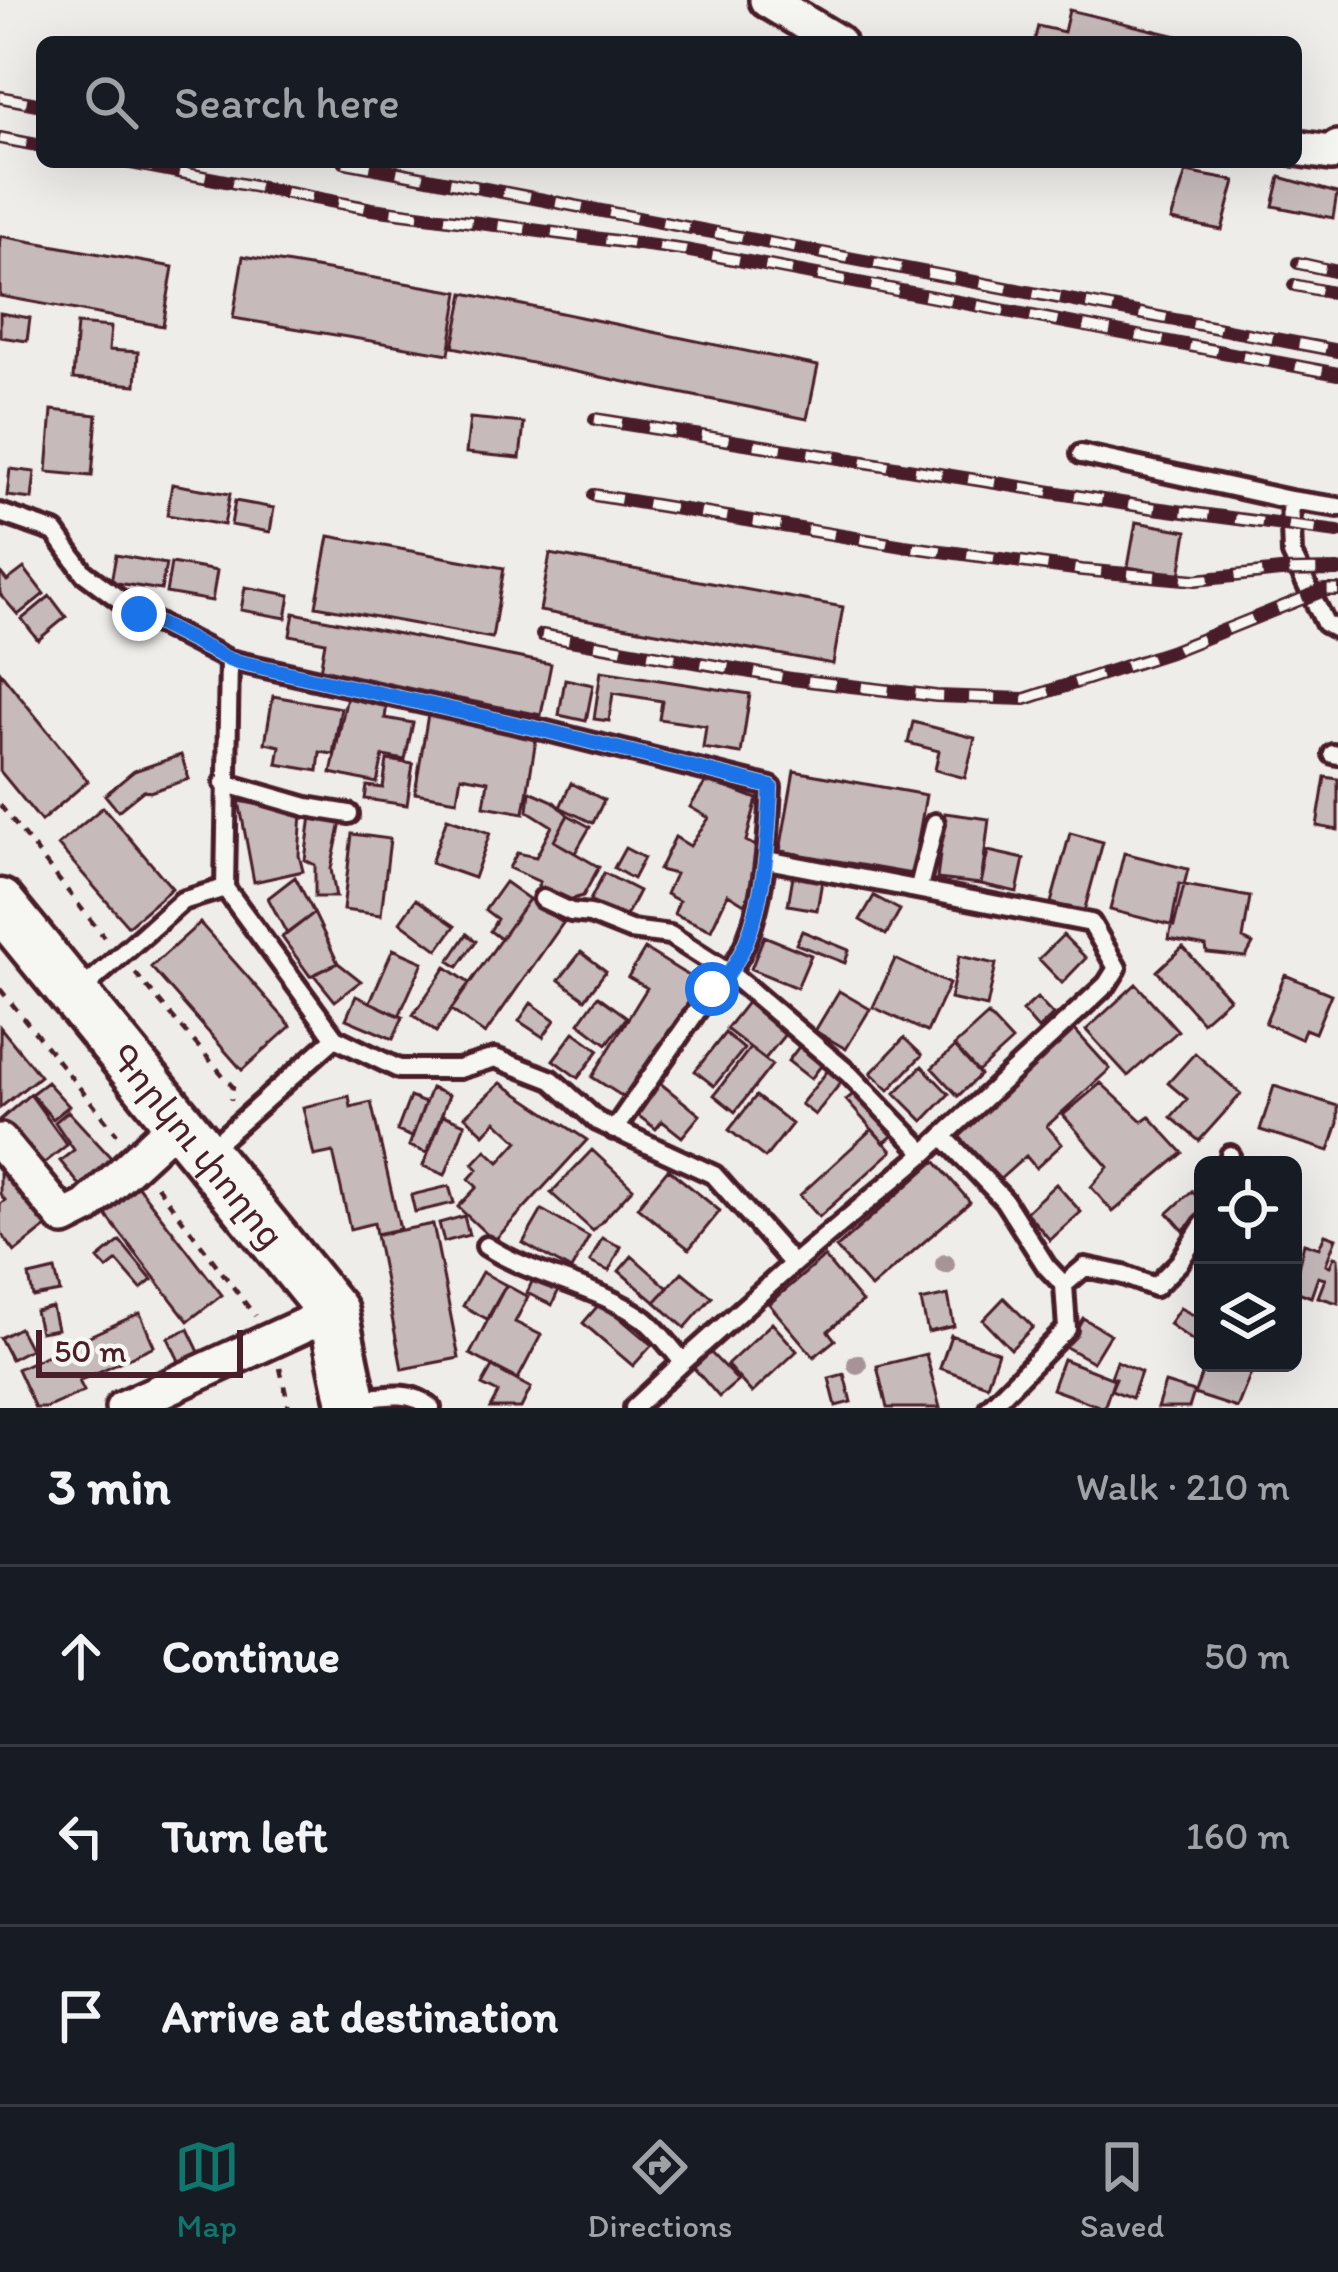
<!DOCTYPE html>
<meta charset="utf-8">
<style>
:root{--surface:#171b24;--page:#20242c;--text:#f1f3f6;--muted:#9ea1a6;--line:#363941;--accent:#0f766e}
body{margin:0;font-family:Itim,"Noto Sans Armenian",sans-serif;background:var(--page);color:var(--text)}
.controls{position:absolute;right:36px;bottom:36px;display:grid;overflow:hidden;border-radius:18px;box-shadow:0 12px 48px #0002}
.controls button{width:108px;height:108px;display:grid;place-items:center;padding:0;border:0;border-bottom:3px solid var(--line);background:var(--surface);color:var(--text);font:60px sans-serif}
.scale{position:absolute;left:36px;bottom:30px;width:207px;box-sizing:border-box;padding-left:12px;border:6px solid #4a1f2b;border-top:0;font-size:33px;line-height:42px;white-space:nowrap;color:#4a1f2b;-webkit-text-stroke:9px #f6f6f2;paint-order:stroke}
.stop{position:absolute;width:36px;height:36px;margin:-27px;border:9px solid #1a73e8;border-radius:50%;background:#fff}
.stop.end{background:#1a73e8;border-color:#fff;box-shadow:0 3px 12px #0008}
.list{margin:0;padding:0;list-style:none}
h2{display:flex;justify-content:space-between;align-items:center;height:156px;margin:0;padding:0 48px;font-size:51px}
h2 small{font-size:39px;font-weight:400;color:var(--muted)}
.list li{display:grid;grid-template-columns:78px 1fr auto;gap:36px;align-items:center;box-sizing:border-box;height:180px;padding:0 48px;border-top:3px solid var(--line)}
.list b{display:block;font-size:45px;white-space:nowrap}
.list em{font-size:39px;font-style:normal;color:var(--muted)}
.icon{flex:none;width:66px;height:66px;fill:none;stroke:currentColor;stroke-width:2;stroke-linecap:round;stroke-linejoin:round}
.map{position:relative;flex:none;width:1338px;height:1408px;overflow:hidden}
.search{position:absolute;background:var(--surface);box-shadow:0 12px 48px #0002;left:36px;right:36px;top:36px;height:132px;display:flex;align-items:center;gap:30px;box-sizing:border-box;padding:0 42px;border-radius:18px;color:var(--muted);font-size:45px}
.sheet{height:696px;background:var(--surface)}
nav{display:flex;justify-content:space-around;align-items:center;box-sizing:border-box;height:168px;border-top:3px solid var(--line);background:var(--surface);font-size:33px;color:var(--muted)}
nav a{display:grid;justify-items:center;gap:6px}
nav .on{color:var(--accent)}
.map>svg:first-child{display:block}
.building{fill:#c6babb;stroke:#4a1f2b;stroke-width:3}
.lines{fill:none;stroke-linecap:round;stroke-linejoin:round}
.service-casing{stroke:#4a1f2b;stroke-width:26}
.minor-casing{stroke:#4a1f2b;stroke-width:42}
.secondary-casing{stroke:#4a1f2b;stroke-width:57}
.path{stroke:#4a1f2b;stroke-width:4.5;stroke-dasharray:9 9;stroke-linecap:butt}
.service{stroke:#f6f6f2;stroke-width:16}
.minor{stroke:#f6f6f2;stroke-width:33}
.secondary{stroke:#f6f6f2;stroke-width:48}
.rail-casing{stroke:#4a1f2b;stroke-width:14}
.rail{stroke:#f6f6f2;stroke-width:9;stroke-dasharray:27;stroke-linecap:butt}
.tree{fill:#a89498}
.route{stroke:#1a73e8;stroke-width:15}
.labels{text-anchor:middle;stroke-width:9;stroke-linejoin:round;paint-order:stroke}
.street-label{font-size:36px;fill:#4a1f2b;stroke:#f6f6f2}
</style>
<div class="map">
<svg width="1338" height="1408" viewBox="0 0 1338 1408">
<rect width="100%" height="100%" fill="#efedea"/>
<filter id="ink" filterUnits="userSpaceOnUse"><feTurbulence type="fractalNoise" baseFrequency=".00833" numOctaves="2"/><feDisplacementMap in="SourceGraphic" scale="24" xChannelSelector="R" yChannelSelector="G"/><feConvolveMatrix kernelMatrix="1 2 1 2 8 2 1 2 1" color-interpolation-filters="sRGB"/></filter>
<g filter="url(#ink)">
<!-- building -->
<path class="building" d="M1069,10L1186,38L1185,42H1034L1038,26L1064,32Z
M1186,172L1235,181L1222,230L1171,220Z
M1280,177L1337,193L1333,218L1273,206Z
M0,236L173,267L163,326L0,296Z
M243,256L459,292L449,354L233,318Z
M464,293L818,366L807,419L453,347Z
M0,313L30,318L27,341L0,337Z
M77,324L111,327L109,350L138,352L136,385L73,379Z
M52,410L97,415L92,476L47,472Z
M470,418L524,423L520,458L466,453Z
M10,469L35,472L32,499L7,496Z
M172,484L230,494L224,525L167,515Z
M235,501L274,508L270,532L231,525Z
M1136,522L1187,531L1180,576L1128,567Z
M329,536L504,568L492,638L316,606Z
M550,554L843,607L833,664L540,611Z
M116,555L166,564L161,590L111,582Z
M171,563L217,571L212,601L166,593Z
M24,568L44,594L18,615L0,594V572L7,581Z
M245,587L290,595L286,618L241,610Z
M50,596L66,617L38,640L22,619Z
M294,613L551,664L541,715L320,671L325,642L290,635Z
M601,671L750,694L741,754L703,748L706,726L659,719L662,701L613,693L609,721L594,719Z
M0,672L88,781L41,821L0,771Z
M565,679L593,685L586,721L559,715Z
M273,696L341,708L333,754L320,752L318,771L277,764L280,746L265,743Z
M347,696L387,704L385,718L413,723L405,760L383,756L377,783L331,773Z
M428,714L537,733L524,813L484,806L488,781L461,776L457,800L415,793Z
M913,722L975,738L965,778L935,770L939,751L908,743Z
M181,755L189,779L150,792L144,790L118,811L105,795L134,771Z
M387,760L413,764L407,805L365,799L367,786L383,788Z
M794,771L926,795L912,874L780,851Z
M1325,777L1338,779V830L1317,826Z
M707,780L757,799L746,841L761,849L746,905L728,894L711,930L674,914L679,901L666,894L675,874L659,870L675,837L690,846L709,818L690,807Z
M571,783L604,800L593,823L560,807Z
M530,791L553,801L568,815L554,841L599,867L583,896L569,900L557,897L538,886L540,882L509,868L517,853L536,857L552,826L528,811Z
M239,801L302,813L299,855L303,871L254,882Z
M103,807L172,888L128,926L58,845Z
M945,813L989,819L981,884L937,879Z
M568,815L590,827L575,853L554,841Z
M311,816L341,822L331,869L336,897H315V865L305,860Z
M447,818L490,833L474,878L431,863Z
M1070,833L1103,842L1084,912L1051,903Z
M352,834L390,839L381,915L343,910Z
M625,848L644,858L633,879L614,868Z
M988,851L1024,859L1017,892L981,884Z
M1124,853L1188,869L1174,926L1110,910Z
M794,870L823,875L817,910L788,905Z
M604,873L639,891L624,920L589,902Z
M295,877L314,913L287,934L268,898Z
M505,882L529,899L501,939L490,931L497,919L485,910Z
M1179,884L1250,897L1243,939L1253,944L1246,957L1207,953L1206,946L1169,939Z
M874,896L900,910L886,935L860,920Z
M416,899L455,926L438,950L400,922Z
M529,899L563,923L485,1034L451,1010Z
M314,913L338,963L310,976L282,937Z
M200,923L291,1026L242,1070L151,967Z
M802,931L849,950L845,963L796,944Z
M467,934L476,941L458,967L449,961Z
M1063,935L1086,958L1062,983L1039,959Z
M764,936L811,955L797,988L751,969Z
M1183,947L1229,998L1202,1022L1157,971Z
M393,949L423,962L399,1016L370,1002Z
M645,949L700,983L628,1100L592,1077L647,988L628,977Z
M581,952L606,971L585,999L559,980Z
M959,956L996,964L987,1007L950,999Z
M895,959L949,984L927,1032L873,1007Z
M338,963L361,981L335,1001L314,975Z
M446,967L469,983L436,1032L413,1015Z
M1285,975L1331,994L1315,1033L1305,1029L1301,1039L1265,1023Z
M1136,984L1178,1031L1128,1076L1086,1030Z
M839,991L870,1009L846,1049L815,1031Z
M356,996L403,1017L393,1039L346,1019Z
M598,996L627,1017L607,1044L579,1023Z
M752,996L791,1027L765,1059L726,1029Z
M1037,998L1053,1015L1038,1029L1022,1011Z
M531,1003L555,1020L543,1037L519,1021Z
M988,1015L1012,1041L978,1072L954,1046Z
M0,1027L40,1076L0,1108Z
M1073,1028L1110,1069L1047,1126L1062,1144L1036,1168L1026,1156L998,1181L955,1134Z
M574,1032L599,1050L578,1078L553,1060Z
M725,1033L744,1049L714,1086L695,1071Z
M904,1038L922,1055L889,1090L871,1073Z
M801,1044L824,1062L811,1079L788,1061Z
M955,1047L980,1075L958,1096L932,1068Z
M750,1048L772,1065L735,1112L714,1095Z
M1195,1053L1241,1094L1199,1141L1171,1117L1187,1099L1168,1083Z
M922,1066L949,1094L923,1121L895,1093Z
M829,1069L843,1080L815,1115L801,1104Z
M47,1082L69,1106L53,1119L31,1094Z
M501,1083L587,1140L494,1241L458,1207L477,1187L469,1179L478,1169L473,1164L486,1150L499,1162L518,1141L496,1121L484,1134L465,1116Z
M660,1083L700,1115L682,1137L662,1121L656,1129L636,1114Z
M1101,1083L1142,1121L1149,1116L1183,1153L1113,1212L1091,1187L1108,1167L1063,1115Z
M1274,1086L1338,1106V1123L1329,1151L1260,1130Z
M431,1088L449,1095L427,1153L409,1146Z
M858,1090L896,1133L884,1143L846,1100Z
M30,1094L67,1145L32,1173L0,1134V1120Z
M349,1096L351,1107L371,1102L400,1229L376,1234L374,1223L350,1229L333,1152L314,1156L303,1107Z
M756,1096L792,1124L765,1158L729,1130Z
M410,1097L425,1103L412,1137L397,1131Z
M68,1111L114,1161L83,1189L60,1161L74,1150L55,1122Z
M443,1115L465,1124L445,1175L423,1166Z
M872,1129L892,1151L819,1217L800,1195Z
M592,1150L633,1188L593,1231L551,1193Z
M935,1161L970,1202L871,1288L836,1248Z
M0,1166L54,1221L15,1252L0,1232V1204L5,1200L0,1194Z
M668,1169L720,1211L689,1249L637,1207Z
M133,1180L222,1295L188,1321L99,1206Z
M1056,1184L1081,1212L1050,1240L1026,1212Z
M449,1186L454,1203L415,1212L411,1195Z
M1192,1191L1203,1204V1212L1183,1230L1168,1213Z
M542,1210L589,1237L571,1270L523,1243Z
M464,1216L469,1235L444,1242L439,1223Z
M433,1224L459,1358L402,1369L376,1235Z
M1325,1234L1336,1238L1326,1264L1330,1266L1334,1257L1338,1258V1303L1318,1297L1325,1279L1318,1277L1311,1297L1293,1290L1304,1243L1319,1248Z
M602,1238L621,1247L609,1271L590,1262Z
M120,1241L152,1280L141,1289L117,1261L107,1269L98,1259Z
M632,1256L668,1288L655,1302L619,1271Z
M824,1257L862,1302L828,1331L835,1340L814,1357L769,1304Z
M55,1270L60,1292L33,1297L29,1276Z
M482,1272L506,1285L487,1319L463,1306Z
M682,1272L712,1297L685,1328L655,1302Z
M534,1277L559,1289L552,1305L527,1293Z
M506,1285L528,1297L515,1322L541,1335L518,1379L470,1354Z
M948,1295L954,1326L928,1332L921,1301Z
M1004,1298L1033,1327L1011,1349L983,1320Z
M601,1302L652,1345L633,1366L583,1323Z
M52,1307L57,1329L40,1332L35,1311Z
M1180,1308L1203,1320V1348L1169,1324Z
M140,1313L154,1346L79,1381L84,1391L46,1408H35L17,1369Z
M1083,1318L1110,1334L1093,1362L1066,1347Z
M772,1323L797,1351L752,1393L727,1365Z
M19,1328L30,1349L11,1359L0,1338Z
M188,1329L201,1356L181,1365L168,1338Z
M951,1335L998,1352L987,1385L940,1368Z
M710,1352L738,1381L719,1397L692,1366Z
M926,1354L940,1408H887L877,1366Z
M1063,1359L1114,1379L1104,1408L1052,1389Z
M1117,1361L1141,1372L1132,1398L1111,1390L1116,1378L1111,1377Z
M1206,1363H1225L1251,1373L1237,1408L1194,1394Z
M492,1367L531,1388L521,1408H490L498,1393L482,1385Z
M844,1374L851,1402L836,1406L829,1378Z
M1165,1383L1194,1392L1189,1408H1157Z"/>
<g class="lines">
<defs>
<path id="service" d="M1081,454L1290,500L1292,554L1325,623L1338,630
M1290,500L1338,507
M0,513L55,532L84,573L139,614L229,660L225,888L335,1038
M229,660L543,730L771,787C768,847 763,952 712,989L614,1130
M1333,754L1338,755
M224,783L307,807L349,814
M919,887L935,823
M543,899L571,912L590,914L630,930L670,935L732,975L849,1074L925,1153
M79,992L182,901L225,888
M943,1136L1004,1200L1046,1266L1064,1285
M209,1150L335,1038L399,1069H459L495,1058L552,1080L597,1121L714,1175L793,1264L925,1153L1107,984L1117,968L1091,923L767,860
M1229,1165L1230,1155
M486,1246C536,1278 596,1285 644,1319C658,1330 671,1348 683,1362L793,1264
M358,1400C383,1396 411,1389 431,1408
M634,1408L683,1362
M989,1408L1067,1329L1064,1285L1085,1267L1123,1275L1155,1287L1179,1263L1203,1225"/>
<path id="minor" d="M767,0L837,42
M1296,148L1331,153L1338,148
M0,1141L64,1218L86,1207L177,1123
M123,1408L333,1312"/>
<g id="secondary">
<path id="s1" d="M0,904L333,1312L353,1408"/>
</g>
</defs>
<!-- service casing -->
<use href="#service" class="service-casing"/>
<!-- minor casing -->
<use href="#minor" class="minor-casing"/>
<!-- secondary casing -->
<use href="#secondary" class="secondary-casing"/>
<!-- path -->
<path class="path" d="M0,805L104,937
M135,973L233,1087L231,1100
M0,989L117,1134
M157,1186L255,1316
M280,1368L289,1408"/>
<!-- service -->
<use href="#service" class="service"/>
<!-- minor -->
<use href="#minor" class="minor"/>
<!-- secondary -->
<use href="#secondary" class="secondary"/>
<defs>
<path id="rail" d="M0,97L42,105
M0,138L42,146
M126,162L372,209L685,250L1338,374
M344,162L1338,351
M1298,263L1338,272
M1294,285L1338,294
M595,419L1146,507L1338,532
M594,495L904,546L1082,570L1196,580L1280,571L1338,570
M542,635L791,679L936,696L1025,699L1170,652L1324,590H1338"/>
</defs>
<!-- rail casing -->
<use href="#rail" class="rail-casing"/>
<!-- rail -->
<use href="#rail" class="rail"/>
</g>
<!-- trees -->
<g class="tree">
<circle cx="945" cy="1264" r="10"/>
<circle cx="857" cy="1364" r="10"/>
</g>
</g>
<g class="lines" filter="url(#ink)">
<!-- route -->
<path class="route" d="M139,614L230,660L543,730L771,787C768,847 763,952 712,989"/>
</g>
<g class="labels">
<!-- street labels -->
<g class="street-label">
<text dy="13" stroke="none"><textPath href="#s1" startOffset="312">Գորկու փողոց</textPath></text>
</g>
</g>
</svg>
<div class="controls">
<button><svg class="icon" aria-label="locate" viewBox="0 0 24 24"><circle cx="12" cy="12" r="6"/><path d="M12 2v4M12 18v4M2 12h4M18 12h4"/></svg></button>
<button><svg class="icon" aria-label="layers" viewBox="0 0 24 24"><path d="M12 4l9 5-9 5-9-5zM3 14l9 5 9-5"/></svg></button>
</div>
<div class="scale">50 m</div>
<div class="stop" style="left:712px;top:989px"></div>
<div class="stop end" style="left:139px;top:614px"></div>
<div class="search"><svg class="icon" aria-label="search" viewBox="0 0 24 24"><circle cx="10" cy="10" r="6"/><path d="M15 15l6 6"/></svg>Search here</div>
</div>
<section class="sheet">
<h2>3 min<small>Walk · 210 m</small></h2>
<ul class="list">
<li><svg class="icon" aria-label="ahead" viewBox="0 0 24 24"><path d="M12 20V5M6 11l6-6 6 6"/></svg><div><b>Continue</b></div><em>50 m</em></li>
<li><svg class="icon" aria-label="left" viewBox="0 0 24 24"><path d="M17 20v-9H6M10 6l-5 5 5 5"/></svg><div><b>Turn left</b></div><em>160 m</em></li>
<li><svg class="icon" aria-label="arrive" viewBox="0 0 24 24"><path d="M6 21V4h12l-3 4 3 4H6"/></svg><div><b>Arrive at destination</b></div></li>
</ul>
</section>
<nav>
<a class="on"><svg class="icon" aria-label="map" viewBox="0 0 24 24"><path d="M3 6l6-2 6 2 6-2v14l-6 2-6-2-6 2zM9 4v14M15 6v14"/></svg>Map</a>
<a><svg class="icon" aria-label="directions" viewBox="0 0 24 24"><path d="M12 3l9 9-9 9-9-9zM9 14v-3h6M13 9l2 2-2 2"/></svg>Directions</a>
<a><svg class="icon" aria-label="saved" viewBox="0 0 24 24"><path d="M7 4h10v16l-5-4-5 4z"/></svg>Saved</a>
</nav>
